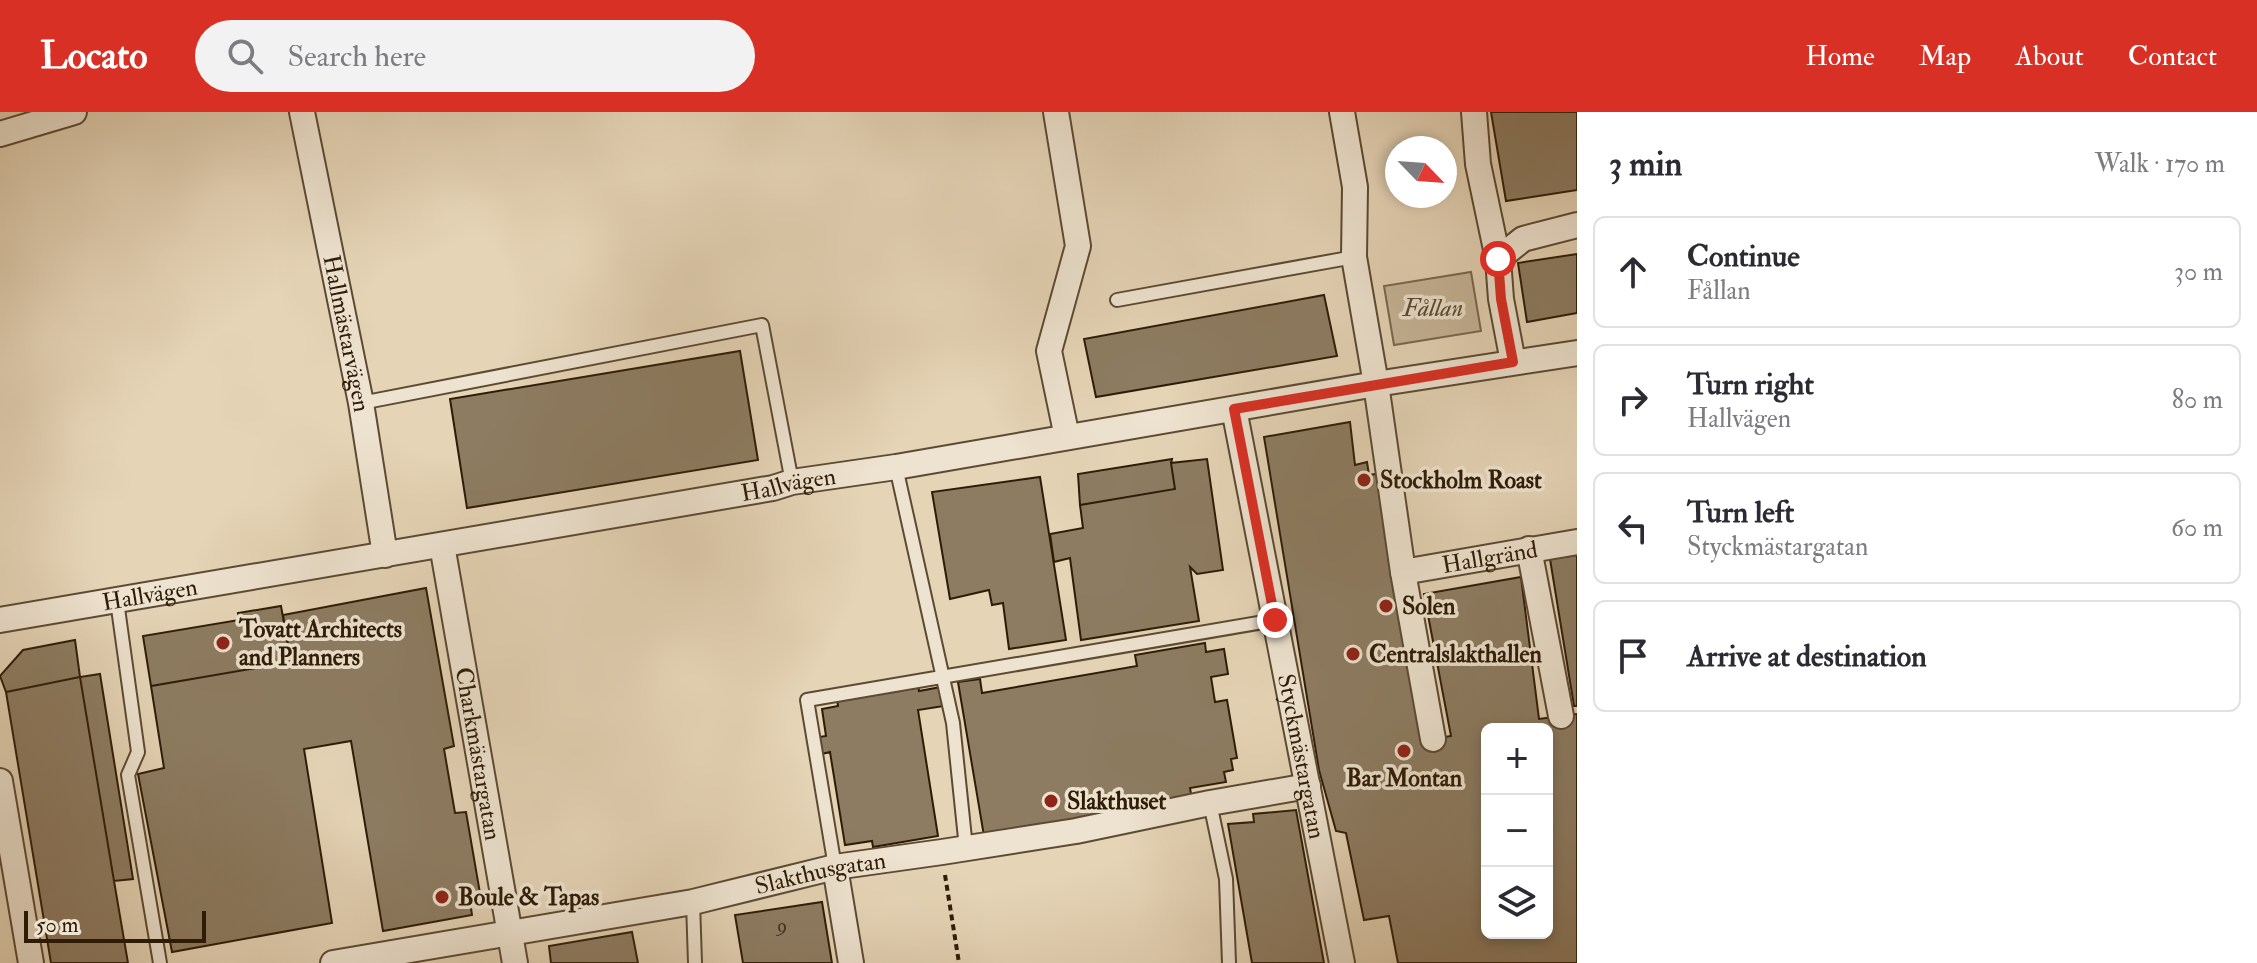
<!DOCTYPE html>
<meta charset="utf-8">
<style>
:root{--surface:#fff;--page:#f2f2f3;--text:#2b2b33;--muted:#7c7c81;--line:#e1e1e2;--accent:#d93025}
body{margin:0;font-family:"IM FELL Double Pica",serif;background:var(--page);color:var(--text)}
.controls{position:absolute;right:24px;bottom:24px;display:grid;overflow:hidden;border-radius:12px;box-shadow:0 4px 12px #0003}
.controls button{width:72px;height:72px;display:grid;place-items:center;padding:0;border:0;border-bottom:2px solid var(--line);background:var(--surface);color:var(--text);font:40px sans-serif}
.compass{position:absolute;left:1385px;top:24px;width:72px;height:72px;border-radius:50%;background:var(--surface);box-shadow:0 4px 12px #0003;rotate:115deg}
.scale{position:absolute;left:24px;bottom:20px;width:182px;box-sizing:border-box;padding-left:8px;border:4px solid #2e1c07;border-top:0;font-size:22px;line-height:28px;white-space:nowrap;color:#2e1c07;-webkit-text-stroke:6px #eee3d0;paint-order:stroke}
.stop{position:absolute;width:24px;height:24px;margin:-18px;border:6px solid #d93025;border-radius:50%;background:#fff}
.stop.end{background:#d93025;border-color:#fff;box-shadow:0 2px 8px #0008}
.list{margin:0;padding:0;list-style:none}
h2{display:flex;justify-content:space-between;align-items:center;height:104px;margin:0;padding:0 32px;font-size:34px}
h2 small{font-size:26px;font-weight:400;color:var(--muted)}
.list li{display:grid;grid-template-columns:52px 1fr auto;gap:24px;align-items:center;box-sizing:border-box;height:112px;margin:0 16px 16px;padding:0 16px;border:2px solid var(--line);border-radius:12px}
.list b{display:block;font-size:30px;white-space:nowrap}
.list p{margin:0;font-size:26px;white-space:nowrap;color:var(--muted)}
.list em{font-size:26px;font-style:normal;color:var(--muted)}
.icon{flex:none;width:44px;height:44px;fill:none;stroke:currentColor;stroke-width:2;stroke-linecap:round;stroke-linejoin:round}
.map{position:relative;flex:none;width:1577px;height:851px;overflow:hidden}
header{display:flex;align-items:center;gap:48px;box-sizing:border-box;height:112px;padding:0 40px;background:var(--accent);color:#fff}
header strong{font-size:38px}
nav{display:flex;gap:44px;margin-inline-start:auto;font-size:28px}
.search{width:560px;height:72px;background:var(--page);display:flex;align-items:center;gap:20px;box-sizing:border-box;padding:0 28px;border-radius:44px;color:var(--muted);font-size:30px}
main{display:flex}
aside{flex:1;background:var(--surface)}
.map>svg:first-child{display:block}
.green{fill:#c6b598;stroke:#7a6850;stroke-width:2}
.building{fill:#8d7c62;stroke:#2e1c07;stroke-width:2;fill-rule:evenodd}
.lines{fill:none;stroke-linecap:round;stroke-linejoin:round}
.lane-casing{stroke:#5c4a33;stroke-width:16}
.street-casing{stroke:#5c4a33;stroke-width:28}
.path{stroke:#2e1c07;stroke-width:4;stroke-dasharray:6 4;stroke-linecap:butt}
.lane{stroke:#eee3d0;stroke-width:12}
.street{stroke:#eee3d0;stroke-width:24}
.route{stroke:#d93025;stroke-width:10}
.poi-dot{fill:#8f2418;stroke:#eee3d0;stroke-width:3}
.labels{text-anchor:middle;stroke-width:7;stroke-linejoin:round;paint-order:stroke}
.number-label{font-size:20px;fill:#46341e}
.park-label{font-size:24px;font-style:italic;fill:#5c4a32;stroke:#eee3d0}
.street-label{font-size:24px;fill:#2e1c07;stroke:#eee3d0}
.poi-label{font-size:24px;font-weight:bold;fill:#2e1c07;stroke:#eee3d0;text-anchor:start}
</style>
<header>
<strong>Locato</strong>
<div class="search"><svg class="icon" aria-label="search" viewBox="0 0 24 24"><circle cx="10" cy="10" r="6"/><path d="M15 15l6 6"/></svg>Search here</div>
<nav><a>Home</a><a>Map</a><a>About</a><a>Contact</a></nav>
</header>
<main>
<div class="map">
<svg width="1577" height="851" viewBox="0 0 1577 851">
<rect width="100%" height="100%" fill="#e5d4b6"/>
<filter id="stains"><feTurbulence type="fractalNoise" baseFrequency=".0025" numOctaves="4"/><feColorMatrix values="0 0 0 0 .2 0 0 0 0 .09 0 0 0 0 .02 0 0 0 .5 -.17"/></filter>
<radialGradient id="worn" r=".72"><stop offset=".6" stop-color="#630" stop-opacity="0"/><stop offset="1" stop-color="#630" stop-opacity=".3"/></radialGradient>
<!-- green -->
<path class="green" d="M1471,160L1481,219L1394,233L1384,174Z"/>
<!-- building -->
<path class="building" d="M1491,0H1577V78L1506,89Z
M1577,142V201L1527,210L1518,151Z
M1324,183L1337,244L1096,285L1084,227Z
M740,239L758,348L467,396L450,287Z
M1350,310L1355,353L1367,350L1369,363L1382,361L1387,423L1421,629L1451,624L1424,482L1521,465L1539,607L1577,602V851H1398L1389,804L1364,808L1346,721L1336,719L1319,658L1264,325ZM1487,617H1547V821H1487Z
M1172,347L1171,351L1175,377L1080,393L1078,362Z
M1207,347L1223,458L1197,462L1190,455L1199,509L1081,528L1070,446L1054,450L1050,422L1083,416L1080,393L1175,377L1171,351Z
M1040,365L1066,528L1009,537L1003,491L992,493L989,478L950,487L932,380Z
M1577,443V594H1574L1550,447Z
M426,476L454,634L444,637L455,701L466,700L481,787L470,789L472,803L383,819L351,629L304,637L332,811L172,840L138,662L164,656L151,574L291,550L283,503Z
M281,494L291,550L151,574L143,524L239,508L238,501Z
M75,528L80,565L6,580L0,564L23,538Z
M1205,531L1206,540L1224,537L1228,562L1211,565L1215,590L1227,588L1237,646L1231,647L1233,658L1224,660L1226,670L1190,676L1192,688L984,724L958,570L980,567L982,581L1137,554L1135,543Z
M100,562L133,767L114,769L80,565Z
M80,565L114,769L128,851H51L6,580Z
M918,574L919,579L941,575L944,594L918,598L938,724L873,735L872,729L845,733L830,640L822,642L819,625L826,624L822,597L838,594L837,587Z
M1296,698L1324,851H1252L1228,712L1254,710L1253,702Z
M822,790L832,851H743L735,803Z
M632,820L638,851H551L549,834Z"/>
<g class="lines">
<defs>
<path id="lane" d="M1117,188L1354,145
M361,291L762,213L792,370
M896,355L953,611L966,736
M117,489L138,640L128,663L160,851
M1210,691L1226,767L1229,851
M835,755L807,588L1275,508
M693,790L695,851"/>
<g id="street">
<path id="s1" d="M302,0L361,291L385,443"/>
<path d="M1056,0L1078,134L1049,239L1067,325"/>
<path d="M1342,0L1355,75L1354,145L1376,272L1403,460L1433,627"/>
<path d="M1474,0L1478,52L1498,147L1501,187L1513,250"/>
<path d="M0,22L74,0"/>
<path d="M1498,147L1523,127L1577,113"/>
<path id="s2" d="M1234,297L1342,851"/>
<path id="s3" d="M442,433L515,851"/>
<path d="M1529,437L1561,604"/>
<path id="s4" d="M1403,460L1577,430"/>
<path id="s5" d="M0,508L773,376L792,370L896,355L1376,272L1577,241"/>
<path d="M0,669L31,851"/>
<path d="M835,755L851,851"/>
<path id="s6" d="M333,851L693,790L835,755L942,740L1076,719L1210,691L1308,674"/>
</g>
</defs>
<!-- lane casing -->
<use href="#lane" class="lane-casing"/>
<!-- street casing -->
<use href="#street" class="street-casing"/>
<!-- path -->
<path class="path" d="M945,763L959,851"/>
<!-- lane -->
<use href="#lane" class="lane"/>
<!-- street -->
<use href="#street" class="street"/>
</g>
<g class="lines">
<!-- route -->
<path class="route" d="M1275,508L1234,297L1513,250L1501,187L1498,147"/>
</g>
<!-- markers -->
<g class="poi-dot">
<circle cx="1364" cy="368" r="8"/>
<circle cx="1386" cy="494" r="8"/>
<circle cx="223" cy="531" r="8"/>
<circle cx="1353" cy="542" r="8"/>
<circle cx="1404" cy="639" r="8"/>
<circle cx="1051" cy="689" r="8"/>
<circle cx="442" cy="785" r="8"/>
</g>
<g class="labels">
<!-- number labels -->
<g class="number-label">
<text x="782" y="820">9</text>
</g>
<!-- park labels -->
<g class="park-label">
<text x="1433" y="204">Fållan</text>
</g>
<!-- street labels -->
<g class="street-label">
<text dy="8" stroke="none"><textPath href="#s1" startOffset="226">Hallmästarvägen</textPath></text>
<text dy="8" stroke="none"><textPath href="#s5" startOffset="800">Hallvägen</textPath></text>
<text dy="8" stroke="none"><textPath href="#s4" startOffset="88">Hallgränd</textPath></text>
<text dy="8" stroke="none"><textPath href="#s5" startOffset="152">Hallvägen</textPath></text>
<text dy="8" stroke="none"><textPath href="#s3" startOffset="212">Charkmästargatan</textPath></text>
<text dy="8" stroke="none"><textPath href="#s2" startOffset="354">Styckmästargatan</textPath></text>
<text dy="8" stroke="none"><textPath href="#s6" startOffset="496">Slakthusgatan</textPath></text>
</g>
<!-- poi labels -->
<g class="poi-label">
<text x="1380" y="376">Stockholm Roast</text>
<text x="1402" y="502">Solen</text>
<text x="239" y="525">Tovatt Architects<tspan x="239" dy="28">and Planners</tspan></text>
<text x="1369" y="550">Centralslakthallen</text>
<text x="1404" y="674" text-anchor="middle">Bar Montan</text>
<text x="1067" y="697">Slakthuset</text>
<text x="458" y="793">Boule &amp; Tapas</text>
</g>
</g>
<rect width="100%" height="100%" filter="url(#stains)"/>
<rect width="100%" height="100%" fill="url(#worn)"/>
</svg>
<div class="controls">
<button>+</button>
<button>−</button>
<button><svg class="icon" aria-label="layers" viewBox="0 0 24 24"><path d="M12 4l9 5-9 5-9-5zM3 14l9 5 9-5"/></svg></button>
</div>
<svg class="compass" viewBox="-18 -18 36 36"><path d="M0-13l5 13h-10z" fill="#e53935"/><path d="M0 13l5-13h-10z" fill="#7c7c81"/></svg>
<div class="scale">50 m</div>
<div class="stop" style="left:1498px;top:147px"></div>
<div class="stop end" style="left:1275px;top:508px"></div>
</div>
<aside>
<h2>3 min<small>Walk · 170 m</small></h2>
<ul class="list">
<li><svg class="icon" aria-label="ahead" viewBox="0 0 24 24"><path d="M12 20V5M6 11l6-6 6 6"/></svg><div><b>Continue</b><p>Fållan</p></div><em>30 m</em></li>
<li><svg class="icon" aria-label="right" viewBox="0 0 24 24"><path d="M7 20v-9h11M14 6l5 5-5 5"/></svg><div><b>Turn right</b><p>Hallvägen</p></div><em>80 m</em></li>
<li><svg class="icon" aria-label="left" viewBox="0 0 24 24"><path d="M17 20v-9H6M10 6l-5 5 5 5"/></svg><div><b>Turn left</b><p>Styckmästargatan</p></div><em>60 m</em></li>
<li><svg class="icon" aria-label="arrive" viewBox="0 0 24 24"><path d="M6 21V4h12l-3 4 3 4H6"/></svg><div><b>Arrive at destination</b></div></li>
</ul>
</aside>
</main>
